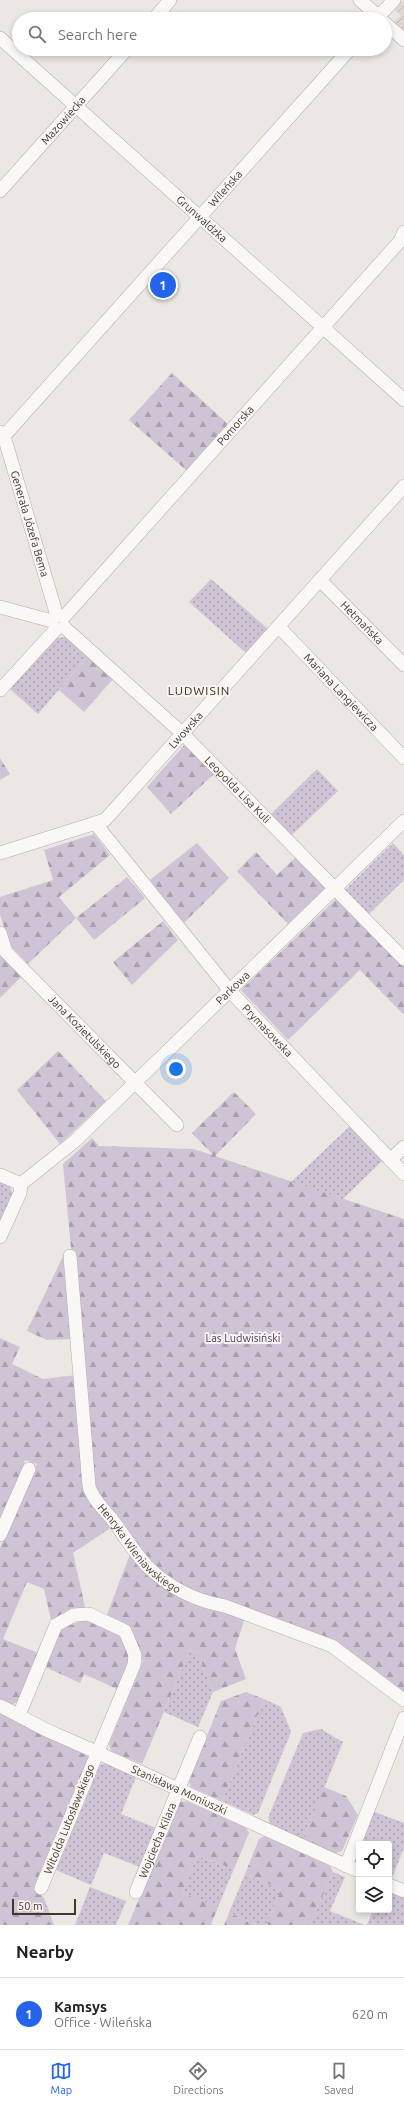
<!DOCTYPE html>
<meta charset="utf-8">
<style>
:root{--surface:#fff;--page:#f2f2f2;--text:#222;--muted:#767676;--line:#e0e0e0;--accent:#2563eb}
body{margin:0;font-family:Ubuntu,sans-serif;background:var(--page);color:var(--text)}
.controls{position:absolute;right:12px;bottom:12px;display:grid;overflow:hidden;border-radius:4px;box-shadow:0 2px 6px #0003}
.controls button{width:36px;height:36px;display:grid;place-items:center;padding:0;border:0;border-bottom:1px solid var(--line);background:var(--surface);color:var(--text);font:20px sans-serif}
.scale{position:absolute;left:12px;bottom:10px;width:64px;box-sizing:border-box;padding-left:4px;border:2px solid #44362a;border-top:0;font-size:11px;line-height:14px;white-space:nowrap;color:#44362a;-webkit-text-stroke:3px #f8f5f3;paint-order:stroke}
.you{position:absolute;left:176px;top:1069px;width:14px;height:14px;margin:-10px;border:3px solid #fff;border-radius:50%;background:#1a73e8;box-shadow:0 0 0 6px #1a73e833}
.badge{display:grid;place-items:center;width:26px;height:26px;border-radius:50%;background:var(--accent);color:#fff;font-size:13px;font-weight:700}
.pin{position:absolute;translate:-50% -50%;border:2px solid #fff;box-shadow:0 1px 4px #0006}
.list{margin:0;padding:0;list-style:none}
h2{display:flex;justify-content:space-between;align-items:center;height:52px;margin:0;padding:0 16px;font-size:17px}
h2 small{font-size:13px;font-weight:400;color:var(--muted)}
.list li{display:grid;grid-template-columns:26px 1fr auto;gap:12px;align-items:center;box-sizing:border-box;height:72px;padding:0 16px;border-top:1px solid var(--line)}
.list b{display:block;font-size:15px;white-space:nowrap}
.list p{margin:0;font-size:13px;white-space:nowrap;color:var(--muted)}
.list em{font-size:13px;font-style:normal;color:var(--muted)}
.icon{flex:none;width:22px;height:22px;fill:none;stroke:currentColor;stroke-width:2;stroke-linecap:round;stroke-linejoin:round}
.map{position:relative;flex:none;width:404px;height:1925px;overflow:hidden}
.search{position:absolute;background:var(--surface);box-shadow:0 2px 6px #0003;left:12px;right:12px;top:12px;height:44px;display:flex;align-items:center;gap:10px;box-sizing:border-box;padding:0 14px;border-radius:22px;color:var(--muted);font-size:15px}
.sheet{height:124px;background:var(--surface)}
nav{display:flex;justify-content:space-around;align-items:center;box-sizing:border-box;height:56px;border-top:1px solid var(--line);background:var(--surface);font-size:11px;color:var(--muted)}
nav a{display:grid;justify-items:center;gap:2px}
nav .on{color:var(--accent)}
.map>svg:first-child{display:block}
.industrial{fill:url(#industrial-furrows)}
.grass{fill:url(#grass-dots)}
.forest{fill:url(#forest-firs)}
.lines{fill:none;stroke-linecap:round;stroke-linejoin:round}
.minor-casing{stroke:#b6aea8;stroke-width:14}
.minor{stroke:#f9f8f6;stroke-width:13}
.labels{text-anchor:middle;stroke-width:4;stroke-linejoin:round;paint-order:stroke}
.street-label{font-size:11px;fill:#44362a;stroke:#f8f5f3}
.park-label{font-size:11px;fill:#513760;stroke:#f8f5f3}
.neighbourhood-label{font-size:12px;letter-spacing:1px;fill:#35281c;stroke:#f8f5f3}
</style>
<div class="map">
<svg width="404" height="1925" viewBox="0 0 404 1925">
<defs>
<pattern id="industrial-furrows" width="10" height="10" patternUnits="userSpaceOnUse"><rect width="10" height="10" fill="#ddd6d1"/><path d="M-1 1l2-2M0 10L10 0M9 11l2-2" fill="none" stroke="#bfb8b4"/></pattern>
<pattern id="grass-dots" width="8" height="8" patternUnits="userSpaceOnUse"><rect width="8" height="8" fill="#cec4d5"/><path d="M2 2h.1M6 6h.1" fill="none" stroke="#a9a0ad" stroke-width="1.8" stroke-linecap="round"/></pattern>
<pattern id="forest-firs" width="22" height="20" patternUnits="userSpaceOnUse"><rect width="22" height="20" fill="#cec4d5"/><path d="M5 1l3.5 6h-7zM16 11l3.5 6h-7z" fill="#a9a0ad"/></pattern>
</defs>
<rect width="100%" height="100%" fill="#ebe7e3"/>
<!-- industrial -->
<path class="industrial" d="M403,0H404V31L394,22L401,15L394,9Z"/>
<!-- grass -->
<path class="grass" d="M211,579L268,629L246,653L189,602Z
M67,637L88,656L38,714L10,689L55,638Z
M317,769L338,791L291,836L270,815Z
M393,843L404,855V880L368,915L344,891Z
M350,1126L383,1160L343,1199L291,1182Z
M0,1182L10,1186L13,1195L0,1223Z
M190,1650L198,1654L213,1692L198,1727L164,1712Z
M264,1699L281,1707L291,1732L258,1813L253,1815L222,1801Z
M321,1729L343,1742L303,1839L271,1824L268,1818L303,1733Z
M107,1763L136,1777L121,1814L156,1828L140,1867L104,1853L91,1885L56,1870L100,1765Z
M372,1811L404,1823V1848L391,1880L389,1879V1844H359V1866L355,1865L353,1857Z
M197,1856L234,1869L218,1907L182,1893Z
M333,1872L345,1877L330,1911L365,1925H310Z
M245,1874L281,1889L267,1925H258L229,1913Z
M90,1887L126,1901L116,1925H75Z
M389,1890L404,1897V1925H367L373,1910H389Z"/>
<!-- forest -->
<path class="forest" d="M172,373L229,425L187,471L129,420Z
M88,656L113,679L84,712L59,690Z
M186,743L215,773L171,814L147,787Z
M0,758L10,774L0,780Z
M94,834L110,855L59,897L76,918L127,877L145,898L94,940L76,918L28,964L10,945L0,915V897L53,880L44,850Z
M197,843L229,878L184,923L150,880Z
M256,852L277,875L296,857L326,887L288,924L237,871Z
M337,898L404,967V1013L403,1014L360,970L288,1040L241,990Z
M163,921L178,940L132,985L113,962Z
M0,951L24,974L0,998Z
M58,1051L106,1101L60,1144L17,1090Z
M234,1092L256,1114L215,1156L404,1219V1692L331,1640L179,1585L147,1559L94,1489L63,1164L92,1138L99,1146L193,1149L213,1155L192,1133Z
M66,1250L74,1339L47,1340L27,1331Z
M0,1338L20,1347L12,1364L43,1379L77,1375L87,1492L112,1527L73,1553L85,1607L51,1620L44,1589L27,1582L3,1639L38,1653L17,1702L11,1705L0,1700V1548L37,1464L25,1460L23,1469L0,1523Z
M131,1552L175,1592L207,1609L245,1618L235,1649L246,1679L213,1692L198,1654L190,1650L142,1764L111,1751L109,1744L143,1661L130,1628L106,1617Z
M84,1620L121,1635L131,1660L119,1690L84,1674L80,1683L45,1667L60,1629Z
M246,1692L264,1699L222,1801L191,1787L189,1781L221,1701Z
M0,1713L87,1754L89,1760L36,1888L44,1898L54,1925H0Z
M324,1787L346,1796L358,1815L342,1851L333,1854L303,1839Z
M186,1801L246,1827L249,1833L234,1869L197,1856L182,1893L218,1907L211,1925H128L180,1802Z
M265,1836L330,1866L333,1872L310,1925H267L281,1889L245,1874L259,1839Z
M229,1913L258,1925H224Z"/>
<g class="lines">
<defs>
<g id="minor">
<path d="M360,0L381,19"/>
<path d="M154,19L170,0"/>
<path d="M376,19L394,0"/>
<path d="M385,23L404,40"/>
<path id="s1" d="M0,38L404,400"/>
<path id="s2" d="M0,191L127,49"/>
<path id="s3" d="M0,432L4,436L57,616"/>
<path id="s4" d="M4,436L350,49"/>
<path id="s5" d="M320,580L404,665"/>
<path d="M0,607L52,621"/>
<path id="s6" d="M64,617L400,241L404,232"/>
<path id="s7" d="M64,627L183,734L404,959"/>
<path id="s8" d="M279,627L404,758"/>
<path d="M0,690L56,629"/>
<path id="s9" d="M95,823L230,991L404,1174"/>
<path id="s10" d="M0,853L105,820L404,486"/>
<path id="s11" d="M0,933L6,952L177,1125"/>
<path d="M390,1160L404,1147"/>
<path d="M0,1175L21,1184"/>
<path id="s12" d="M21,1184L76,1140L404,821"/>
<path d="M0,1237L20,1193L21,1184"/>
<path id="s13" d="M70,1256L89,1486C92,1498 104,1510 112,1519C123,1534 134,1552 147,1566C168,1587 196,1601 225,1606L332,1646L404,1700"/>
<path d="M0,1535L29,1469"/>
<path id="s14" d="M0,1706C20,1715 39,1728 60,1736C160,1780 259,1827 359,1871"/>
<path d="M19,1715L56,1625L74,1615L89,1614L125,1631L135,1655L134,1665L41,1888"/>
<path d="M346,1866L404,1718"/>
<path d="M389,1885L404,1891"/>
<path id="s15" d="M136,1892L200,1737"/>
</g>
</defs>
<!-- minor casing -->
<use href="#minor" class="minor-casing"/>
<!-- minor -->
<use href="#minor" class="minor"/>
</g>
<g class="labels">
<!-- street labels -->
<g class="street-label">
<text dy="4" stroke="none"><textPath href="#s2" startOffset="95">Mazowiecka</textPath></text>
<text dy="4" stroke="none"><textPath href="#s4" startOffset="332">Wileńska</textPath></text>
<text dy="4" stroke="none"><textPath href="#s1" startOffset="271">Grunwaldzka</textPath></text>
<text dy="4" stroke="none"><textPath href="#s6" startOffset="257">Pomorska</textPath></text>
<text dy="4" stroke="none"><textPath href="#s3" startOffset="97">Generała Józefa Bema</textPath></text>
<text dy="4" stroke="none"><textPath href="#s5" startOffset="60">Hetmańska</textPath></text>
<text dy="4" stroke="none"><textPath href="#s8" startOffset="90">Mariana Langiewicza</textPath></text>
<text dy="4" stroke="none"><textPath href="#s10" startOffset="231">Lwowska</textPath></text>
<text dy="4" stroke="none"><textPath href="#s7" startOffset="238">Leopolda Lisa Kuli</textPath></text>
<text dy="4" stroke="none"><textPath href="#s12" startOffset="289">Parkowa</textPath></text>
<text dy="4" stroke="none"><textPath href="#s11" startOffset="132">Jana Kozietulskiego</textPath></text>
<text dy="4" stroke="none"><textPath href="#s9" startOffset="270">Prymasowska</textPath></text>
<text dy="4" stroke="none"><textPath href="#s13" startOffset="312">Henryka Wieniawskiego</textPath></text>
<text dy="4" stroke="none"><textPath href="#s14" startOffset="198">Stanisława Moniuszki</textPath></text>
<text transform="translate(69 1819) rotate(-68)" y="4">Witolda Lutosławskiego</text>
<text dy="4" stroke="none"><textPath href="#s15" startOffset="56">Wojciecha Kilara</textPath></text>
</g>
<!-- park labels -->
<g class="park-label">
<text x="243" y="1342">Las Ludwisiński</text>
</g>
<!-- neighbourhood labels -->
<g class="neighbourhood-label">
<text x="199" y="695">LUDWISIN</text>
</g>
</g>
</svg>
<div class="controls">
<button><svg class="icon" aria-label="locate" viewBox="0 0 24 24"><circle cx="12" cy="12" r="6"/><path d="M12 2v4M12 18v4M2 12h4M18 12h4"/></svg></button>
<button><svg class="icon" aria-label="layers" viewBox="0 0 24 24"><path d="M12 4l9 5-9 5-9-5zM3 14l9 5 9-5"/></svg></button>
</div>
<div class="scale">50 m</div>
<div class="you"></div>
<div class="pin badge" style="left:163px;top:285px">1</div>
<div class="search"><svg class="icon" aria-label="search" viewBox="0 0 24 24"><circle cx="10" cy="10" r="6"/><path d="M15 15l6 6"/></svg>Search here</div>
</div>
<section class="sheet">
<h2>Nearby<small></small></h2>
<ul class="list">
<li><span class="badge">1</span><div><b>Kamsys</b><p>Office · Wileńska</p></div><em>620 m</em></li>
</ul>
</section>
<nav>
<a class="on"><svg class="icon" aria-label="map" viewBox="0 0 24 24"><path d="M3 6l6-2 6 2 6-2v14l-6 2-6-2-6 2zM9 4v14M15 6v14"/></svg>Map</a>
<a><svg class="icon" aria-label="directions" viewBox="0 0 24 24"><path d="M12 3l9 9-9 9-9-9zM9 14v-3h6M13 9l2 2-2 2"/></svg>Directions</a>
<a><svg class="icon" aria-label="saved" viewBox="0 0 24 24"><path d="M7 4h10v16l-5-4-5 4z"/></svg>Saved</a>
</nav>
